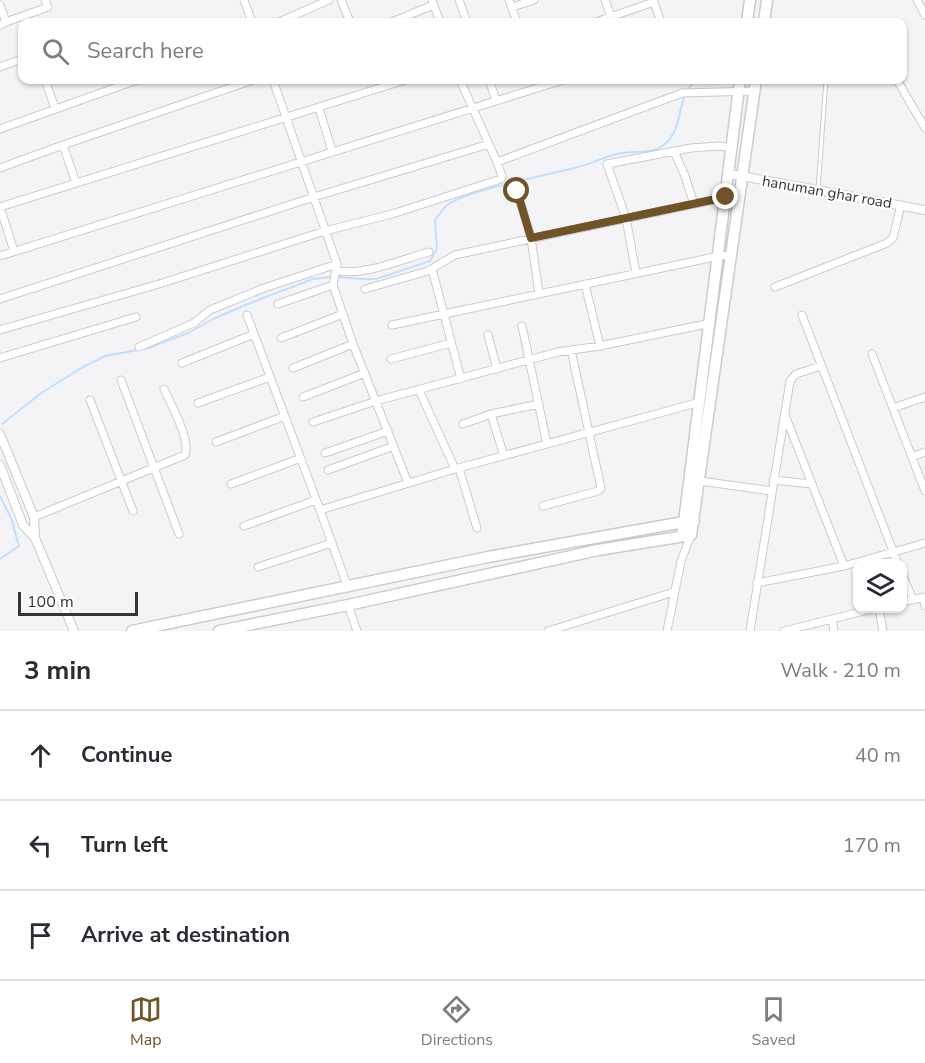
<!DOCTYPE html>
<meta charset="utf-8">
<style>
:root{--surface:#fff;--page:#f7f7f7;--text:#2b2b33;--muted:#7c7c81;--line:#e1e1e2;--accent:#705326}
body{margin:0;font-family:"Nunito Sans",sans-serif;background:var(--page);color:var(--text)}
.controls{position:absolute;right:18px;bottom:18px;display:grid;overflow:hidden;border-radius:12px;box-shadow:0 2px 4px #0004}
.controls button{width:54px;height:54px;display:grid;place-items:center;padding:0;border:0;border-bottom:2px solid var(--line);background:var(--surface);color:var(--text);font:30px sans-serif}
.scale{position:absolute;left:18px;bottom:15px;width:120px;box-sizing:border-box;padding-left:6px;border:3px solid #333435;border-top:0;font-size:16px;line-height:21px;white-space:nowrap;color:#333435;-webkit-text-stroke:4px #fff;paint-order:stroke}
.stop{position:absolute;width:18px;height:18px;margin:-14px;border:4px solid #705326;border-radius:50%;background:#fff}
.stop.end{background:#705326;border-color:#fff;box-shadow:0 2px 6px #0008}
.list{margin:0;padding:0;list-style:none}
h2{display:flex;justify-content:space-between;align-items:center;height:78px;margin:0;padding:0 24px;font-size:26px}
h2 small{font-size:20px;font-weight:400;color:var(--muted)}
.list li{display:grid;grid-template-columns:39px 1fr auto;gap:18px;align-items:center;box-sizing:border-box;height:90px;padding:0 24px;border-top:2px solid var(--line)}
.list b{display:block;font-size:22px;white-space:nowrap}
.list em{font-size:20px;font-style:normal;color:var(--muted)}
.icon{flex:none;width:33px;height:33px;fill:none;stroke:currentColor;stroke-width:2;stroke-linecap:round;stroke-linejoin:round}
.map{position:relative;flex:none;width:925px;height:631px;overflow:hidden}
.search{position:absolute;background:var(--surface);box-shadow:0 2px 4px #0004;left:18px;right:18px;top:18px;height:66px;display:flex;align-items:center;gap:15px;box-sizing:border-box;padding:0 21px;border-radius:12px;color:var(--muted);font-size:22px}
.sheet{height:348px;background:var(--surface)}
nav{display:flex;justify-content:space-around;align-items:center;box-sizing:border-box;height:84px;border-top:2px solid var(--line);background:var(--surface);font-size:16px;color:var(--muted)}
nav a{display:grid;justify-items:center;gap:3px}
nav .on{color:var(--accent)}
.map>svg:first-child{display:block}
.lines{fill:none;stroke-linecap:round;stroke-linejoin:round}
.stream{stroke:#c2e0fd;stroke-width:2}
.service-casing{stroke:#cbcbcf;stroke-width:5}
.minor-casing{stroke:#cbcbcf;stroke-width:9}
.tertiary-casing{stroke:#cbcbcf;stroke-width:10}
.primary-casing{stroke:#cbcbcf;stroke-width:13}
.trunk-casing{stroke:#cbcbcf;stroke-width:13}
.service{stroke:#fff;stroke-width:3}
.minor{stroke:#fff;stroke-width:7}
.tertiary{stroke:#fff;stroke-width:8}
.primary{stroke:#fff;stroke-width:10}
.trunk{stroke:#fff;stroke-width:10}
.route{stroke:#705326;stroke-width:8}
.labels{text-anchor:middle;stroke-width:4.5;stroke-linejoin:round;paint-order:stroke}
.street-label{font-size:15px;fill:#333435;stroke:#fff}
</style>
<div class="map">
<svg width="925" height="631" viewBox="0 0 925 631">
<rect width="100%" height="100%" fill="#f4f4f7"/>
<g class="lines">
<!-- stream -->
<path class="stream" d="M688,90L694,80
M338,277L361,279H376L430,261L437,249L435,220C438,216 442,210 446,206C463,191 552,174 578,167C591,164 603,157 617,154C632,150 654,155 665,144C680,131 678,112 685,95
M2,424L40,394L81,368L105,356L149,348L188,333L215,318L248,304L313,279L332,277
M0,496L11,518L19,546L0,559"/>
<defs>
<path id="service" d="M818,189L826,80"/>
<path id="minor" d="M244,0L252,22
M341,0L350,22
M432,0L440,22
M459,0L467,22
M509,0L517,22
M605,0L611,17
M653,0L661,22
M917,0L925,15
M0,5L6,22L0,25
M512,7L534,0
M6,22L48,7L45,0
M279,22L329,0
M392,22L433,5
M596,22L654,2
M0,67L22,59
M45,80L55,108
M273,80L337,264L333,285L353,344L408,483
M489,80L496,100
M897,80L925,128
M319,108L332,151
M0,129L137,80
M674,151L685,176L694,204
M497,162L682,93L755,91
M0,168L63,145
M76,183L63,145L253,80
M517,191L531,238L539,293
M0,207L405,80
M0,207L14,251
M0,256L563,80
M432,269L461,379
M337,271C369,275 399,260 429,252
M636,273L626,218L607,164L691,148L719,146L733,148
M585,284L600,346
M775,287L887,243L893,238L901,205
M365,289L428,271L455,255L727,197
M0,299L314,197L489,144
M278,304L333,285
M247,315L320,510
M802,315L898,564
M392,325L719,256L732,255
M522,326L547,444
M0,330L159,284L325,231L392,214L501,179L502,176L497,162L460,80
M488,335L497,369
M281,338L343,314
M139,347L194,323L210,310L264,288L337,264
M872,354L925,491
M0,358L136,317
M391,359L451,343
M182,363L254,334
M293,368L353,344
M121,380L179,534
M419,390L455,469
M303,397L365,373
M90,400L133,511
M198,403L270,377
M893,408L925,397
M491,414L504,456
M785,415L844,566
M313,422L376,401L558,352L600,346L711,323
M463,424L491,414L539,404
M216,442L285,416
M325,453L388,431
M912,457L925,452
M459,468L477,528
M328,470L394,446
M773,480L812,484
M700,481L772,491
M231,484L301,458
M543,506L598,491L601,488L571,350
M34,517L185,455C191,440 171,405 164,389
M244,526L316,500
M258,567L332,543
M902,574L913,600
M757,583L844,566L925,543
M348,588L320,510L455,469L700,402
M923,597L925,606
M902,602L925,597
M348,605L357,631
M879,608L883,631
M832,619L834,631
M548,631L674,592
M667,631L681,561L691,535
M750,631L790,381L796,374L821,366
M784,631L876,608"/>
<path id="tertiary" d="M730,174L925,210
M0,434L34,517L35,538L74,631
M0,465L23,525L35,538"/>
<path id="primary" d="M747,22L750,0
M764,22L767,0
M132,631L488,557L684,522L740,80
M219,631L348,605L598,550L691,535L756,80"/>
<path id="trunk" d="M682,536L684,522L694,521"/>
</defs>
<!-- service casing -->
<use href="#service" class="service-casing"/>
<!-- minor casing -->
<use href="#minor" class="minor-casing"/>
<!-- tertiary casing -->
<use href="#tertiary" class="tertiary-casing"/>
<!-- primary casing -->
<use href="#primary" class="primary-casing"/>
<!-- trunk casing -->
<use href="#trunk" class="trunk-casing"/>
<!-- service -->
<use href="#service" class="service"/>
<!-- minor -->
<use href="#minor" class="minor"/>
<!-- tertiary -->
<use href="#tertiary" class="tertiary"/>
<!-- primary -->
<use href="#primary" class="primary"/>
<!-- trunk -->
<use href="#trunk" class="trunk"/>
</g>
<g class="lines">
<!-- route -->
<path class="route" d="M517,191L531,238L726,197"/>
</g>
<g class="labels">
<!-- street labels -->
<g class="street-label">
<text transform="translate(827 192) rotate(10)" y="5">hanuman ghar road</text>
</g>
</g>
</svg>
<div class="controls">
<button><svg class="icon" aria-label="layers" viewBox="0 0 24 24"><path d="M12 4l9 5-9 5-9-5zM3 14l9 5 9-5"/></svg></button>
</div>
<div class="scale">100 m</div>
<div class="stop" style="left:517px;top:191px"></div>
<div class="stop end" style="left:726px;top:197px"></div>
<div class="search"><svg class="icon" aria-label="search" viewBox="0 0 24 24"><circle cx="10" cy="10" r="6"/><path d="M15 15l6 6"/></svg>Search here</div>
</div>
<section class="sheet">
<h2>3 min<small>Walk · 210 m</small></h2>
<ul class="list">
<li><svg class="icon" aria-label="ahead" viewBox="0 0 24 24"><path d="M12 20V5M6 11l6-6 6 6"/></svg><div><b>Continue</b></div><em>40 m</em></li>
<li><svg class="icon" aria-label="left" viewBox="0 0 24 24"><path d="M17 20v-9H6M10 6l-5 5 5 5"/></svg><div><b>Turn left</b></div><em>170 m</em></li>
<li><svg class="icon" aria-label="arrive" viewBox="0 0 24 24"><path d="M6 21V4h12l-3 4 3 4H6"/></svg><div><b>Arrive at destination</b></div></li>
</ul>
</section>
<nav>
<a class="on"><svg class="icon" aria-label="map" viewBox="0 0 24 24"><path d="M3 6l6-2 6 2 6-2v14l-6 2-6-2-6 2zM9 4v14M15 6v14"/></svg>Map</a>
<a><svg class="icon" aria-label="directions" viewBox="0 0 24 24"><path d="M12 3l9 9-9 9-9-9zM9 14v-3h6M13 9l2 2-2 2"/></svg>Directions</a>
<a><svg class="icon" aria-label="saved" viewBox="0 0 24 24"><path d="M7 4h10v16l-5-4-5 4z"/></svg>Saved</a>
</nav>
